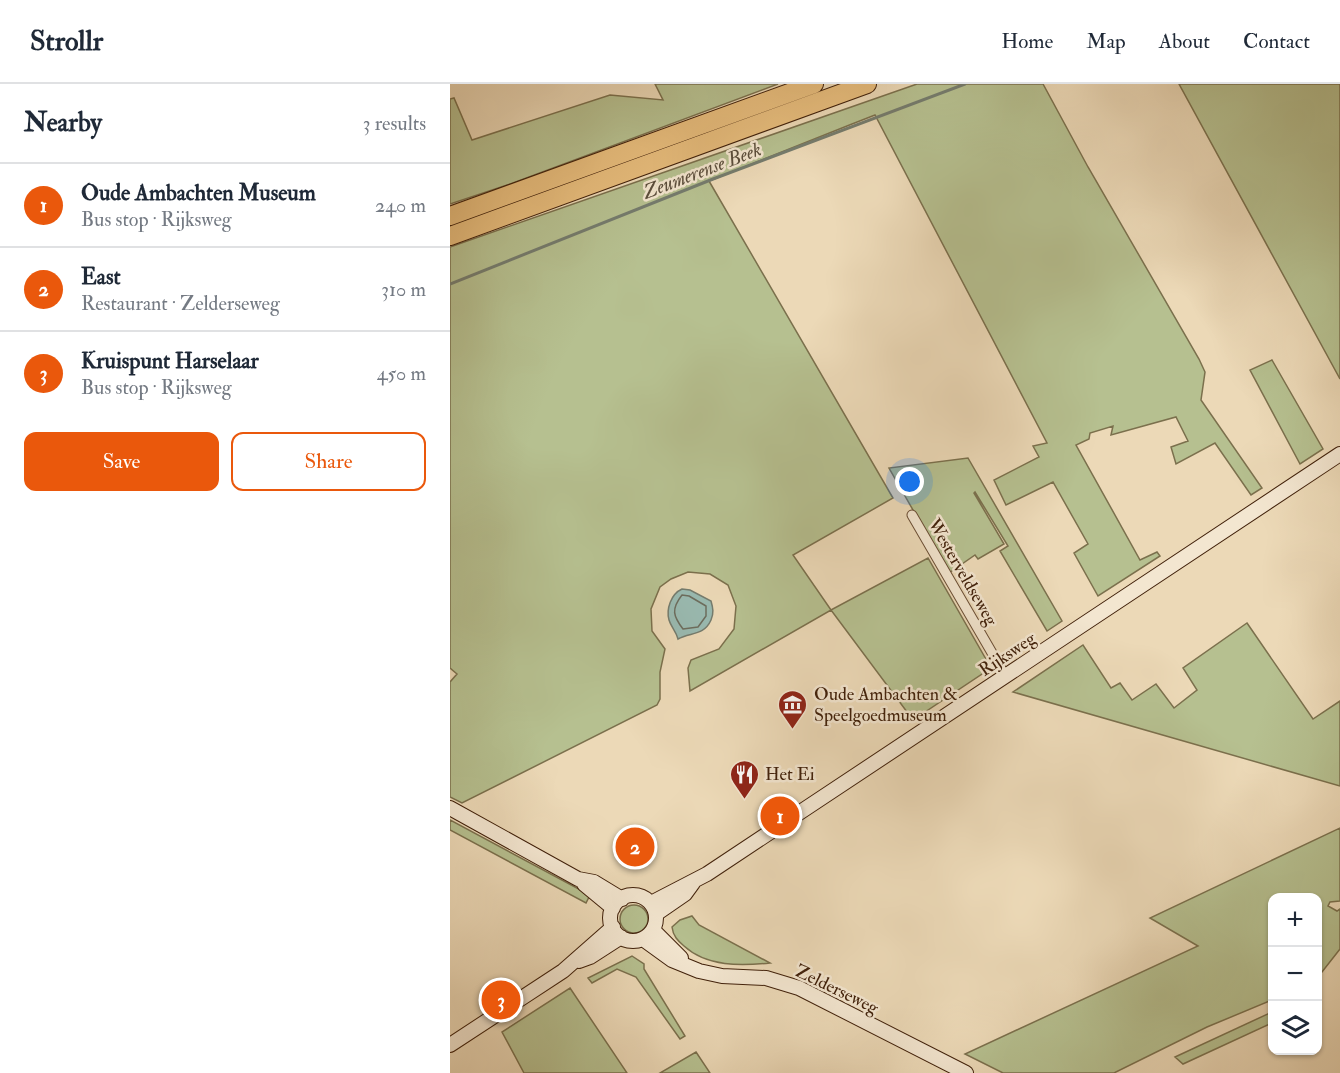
<!DOCTYPE html>
<meta charset="utf-8">
<style>
:root{--surface:#fff;--page:#f6f6f7;--text:#1f2937;--muted:#747a83;--line:#e0e1e3;--accent:#ea580c}
body{margin:0;font-family:"IM FELL Double Pica",serif;background:var(--page);color:var(--text)}
.controls{position:absolute;right:18px;bottom:18px;display:grid;overflow:hidden;border-radius:12px;box-shadow:0 2px 4px #0004}
.controls button{width:54px;height:54px;display:grid;place-items:center;padding:0;border:0;border-bottom:2px solid var(--line);background:var(--surface);color:var(--text);font:30px sans-serif}
.you{position:absolute;left:460px;top:398px;width:21px;height:21px;margin:-15px;border:4px solid #fff;border-radius:50%;background:#1a73e8;box-shadow:0 0 0 9px #1a73e833}
.badge{display:grid;place-items:center;width:39px;height:39px;border-radius:50%;background:var(--accent);color:#fff;font-size:20px;font-weight:700}
.pin{position:absolute;translate:-50% -50%;border:3px solid #fff;box-shadow:0 2px 6px #0006}
.list{margin:0;padding:0;list-style:none}
h2{display:flex;justify-content:space-between;align-items:center;height:78px;margin:0;padding:0 24px;font-size:26px}
h2 small{font-size:20px;font-weight:400;color:var(--muted)}
.list li{display:grid;grid-template-columns:39px 1fr auto;gap:18px;align-items:center;box-sizing:border-box;height:84px;padding:0 24px;border-top:2px solid var(--line)}
.list b{display:block;font-size:22px;white-space:nowrap}
.list p{margin:0;font-size:20px;white-space:nowrap;color:var(--muted)}
.list em{font-size:20px;font-style:normal;color:var(--muted)}
.actions{display:flex;gap:12px;padding:18px 24px}
.actions a{flex:1;padding:14px 0;border:2px solid var(--accent);border-radius:12px;text-align:center;font-size:21px;color:var(--accent)}
.actions .main{background:var(--accent);color:#fff}
.icon{flex:none;width:33px;height:33px;fill:none;stroke:currentColor;stroke-width:2;stroke-linecap:round;stroke-linejoin:round}
.map{position:relative;flex:none;width:890px;height:989px;overflow:hidden}
header{display:flex;align-items:center;gap:36px;box-sizing:border-box;height:84px;padding:0 30px;background:var(--surface);border-bottom:2px solid var(--line)}
header strong{font-size:28px}
nav{display:flex;gap:33px;margin-inline-start:auto;font-size:21px}
main{display:flex}
aside{flex:1;background:var(--surface)}
.map>svg:first-child{display:block}
.green{fill:#b6c090;stroke:#7b704d;stroke-width:1.5}
.water{fill:#99bab1;stroke:#757c6e;stroke-width:1.5}
.lines{fill:none;stroke-linecap:round;stroke-linejoin:round}
.shore{stroke:#6c6d5e;stroke-width:1.5}
.stream{stroke:#757c6e;stroke-width:3}
.street-casing{stroke:#6b4e35;stroke-width:11}
.secondary-casing{stroke:#40200a;stroke-width:16}
.highway-casing{stroke:#40200a;stroke-width:20}
.street{stroke:#f3e6d0;stroke-width:9}
.secondary{stroke:#f3e6d0;stroke-width:14}
.highway{stroke:#e6bc7c;stroke-width:18}
.labels{text-anchor:middle;stroke-width:5;stroke-linejoin:round;paint-order:stroke}
.street-label{font-size:18px;fill:#40200a;stroke:#f3e6d0}
.poi-label{font-size:18px;fill:#40200a;stroke:#f3e6d0;text-anchor:start}
.water-label{font-size:20px;font-style:italic;fill:#5b4e3c;stroke:#f3e6d0}
</style>
<header>
<strong>Strollr</strong>
<nav><a>Home</a><a>Map</a><a>About</a><a>Contact</a></nav>
</header>
<main>
<aside>
<h2>Nearby<small>3 results</small></h2>
<ul class="list">
<li><span class="badge">1</span><div><b>Oude Ambachten Museum</b><p>Bus stop · Rijksweg</p></div><em>240 m</em></li>
<li><span class="badge">2</span><div><b>East</b><p>Restaurant · Zelderseweg</p></div><em>310 m</em></li>
<li><span class="badge">3</span><div><b>Kruispunt Harselaar</b><p>Bus stop · Rijksweg</p></div><em>450 m</em></li>
</ul>
<div class="actions"><a class="main">Save</a><a>Share</a></div>
</aside>
<div class="map">
<svg width="890" height="989" viewBox="0 0 890 989">
<rect width="100%" height="100%" fill="#ecd9b7"/>
<filter id="stains"><feTurbulence type="fractalNoise" baseFrequency=".00333" numOctaves="4"/><feColorMatrix values="0 0 0 0 .2 0 0 0 0 .09 0 0 0 0 .02 0 0 0 .5 -.17"/></filter>
<radialGradient id="worn" r=".72"><stop offset=".6" stop-color="#630" stop-opacity="0"/><stop offset="1" stop-color="#630" stop-opacity=".3"/></radialGradient>
<!-- green -->
<path class="green" d="M205,0H328L63,99L0,120V15L4,14L22,56L160,11L213,16Z
M467,0H593L638,83L749,275L755,288L751,316L812,404L801,411L765,359L726,380L721,363L738,357L726,333L661,351L663,342L640,349L639,355L626,361L690,476L707,468L710,472L648,512L624,469L638,460L603,398L556,421L544,396L589,373L583,362L597,359L425,31L402,40L259,97L443,414L343,471L381,526L478,474L541,584L463,636L381,526L240,607L238,584L241,576L269,565L284,545L286,522L278,501L260,490L238,488L221,495L210,503L201,525L202,547L215,565L210,588V615L207,621L12,719L0,713V598L7,590L0,584V163Z
M729,0H890V295Z
M822,276L873,365L850,380L800,286Z
M518,374L612,537L597,547L550,467L558,462L525,408L524,409L554,460L528,475L525,471L499,489L439,384Z
M797,539L863,635L890,617V702L563,608L633,561L661,604L670,599L682,616L706,600L724,624L747,606L733,584Z
M0,736L140,811L136,819L0,746Z
M890,744V817L880,818L878,822L887,827L890,825V865L872,888L868,891V814H822V916L757,943L664,989H553L515,970L748,862L700,834Z
M170 835a14 14 0 1 1 28 0a14 14 0 1 1-28 0Z
M242,832L249,841L320,879C291,882 257,883 234,862C228,857 223,852 222,843L230,836Z
M182,872L194,880V885L235,952L230,955L186,893L167,885L142,899L138,894Z
M120,904L177,989H74L52,948Z
M822,928V939L733,980L725,973Z
M246,968L260,989H210Z"/>
<!-- water -->
<path class="water" d="M232,505L240,506L261,517C263,524 264,529 261,536C254,552 240,548 228,555C226,547 221,543 219,536C216,525 221,510 232,505Z"/>
<g class="lines">
<!-- shore -->
<path class="shore" d="M232,511L239,512L256,522V532L248,543L233,545C223,532 221,525 232,511Z"/>
<!-- stream -->
<path class="stream" d="M0,200L263,95L515,0"/>
<defs>
<path id="street" d="M462,431L556,593"/>
<path id="secondary" d="M0,724L128,795L144,798L172,815
M134,800L163,824
M160 834a23 23 0 1 1 46 0a23 23 0 1 1-46 0Z
M201,819L257,790L890,370
M206,830L235,810L243,799
M203,846L231,874
M193,855L222,876L249,887L272,892L316,894L349,904L516,989
M129,877L140,873L171,853
M0,961L113,887L163,843"/>
<path id="highway" d="M0,132L364,0
M0,152L417,0"/>
</defs>
<!-- street casing -->
<use href="#street" class="street-casing"/>
<!-- secondary casing -->
<use href="#secondary" class="secondary-casing"/>
<!-- highway casing -->
<use href="#highway" class="highway-casing"/>
<!-- street -->
<use href="#street" class="street"/>
<!-- secondary -->
<use href="#secondary" class="secondary"/>
<!-- highway -->
<use href="#highway" class="highway"/>
</g>
<!-- icons -->
<defs>
<symbol id="museum-pin" viewBox="-11 -11 22 30"><path d="M0 17L-7.5 6A9.5 9.5 0 1 1 7.5 6Z" fill="#8f2418" stroke="#f3e6d0"/><path d="M0-6L6-3V-2H-6V-3ZM-5-1h2V3h-2ZM-1-1h2V3h-2ZM3-1h2V3H3ZM-6 4H6V6H-6Z" fill="#fff"/></symbol>
<symbol id="restaurant-pin" viewBox="-11 -11 22 30"><path d="M0 17L-7.5 6A9.5 9.5 0 1 1 7.5 6Z" fill="#8f2418" stroke="#f3e6d0"/><path d="M-5-6h1v4h1v-4h1v4h1v-4h1v5L-1.5 .5V6h-2V.5L-5-1ZM5-6V6H3V1.5H1.5Q1.5-4 5-6Z" fill="#fff"/></symbol>
</defs>
<g fill-rule="evenodd">
<use href="#museum-pin" x="326" y="604" width="33" height="45"/>
<use href="#restaurant-pin" x="278" y="674" width="33" height="45"/>
</g>
<g class="labels">
<!-- street labels -->
<g class="street-label">
<text transform="translate(513 488) rotate(60)" y="6">Westerveldseweg</text>
<text transform="translate(557 570) rotate(-34)" y="6">Rijksweg</text>
<text transform="translate(387 905) rotate(26)" y="6">Zelderseweg</text>
</g>
<!-- poi labels -->
<g class="poi-label">
<text x="364" y="616">Oude Ambachten &amp;<tspan x="364" dy="21">Speelgoedmuseum</tspan></text>
<text x="315" y="696">Het Ei</text>
</g>
<!-- water labels -->
<g class="water-label">
<text transform="translate(252 86) rotate(-21)" y="7">Zeumerense Beek</text>
</g>
</g>
<rect width="100%" height="100%" filter="url(#stains)"/>
<rect width="100%" height="100%" fill="url(#worn)"/>
</svg>
<div class="controls">
<button>+</button>
<button>−</button>
<button><svg class="icon" aria-label="layers" viewBox="0 0 24 24"><path d="M12 4l9 5-9 5-9-5zM3 14l9 5 9-5"/></svg></button>
</div>
<div class="you"></div>
<div class="pin badge" style="left:330px;top:732px">1</div>
<div class="pin badge" style="left:185px;top:763px">2</div>
<div class="pin badge" style="left:51px;top:916px">3</div>
</div>
</main>
